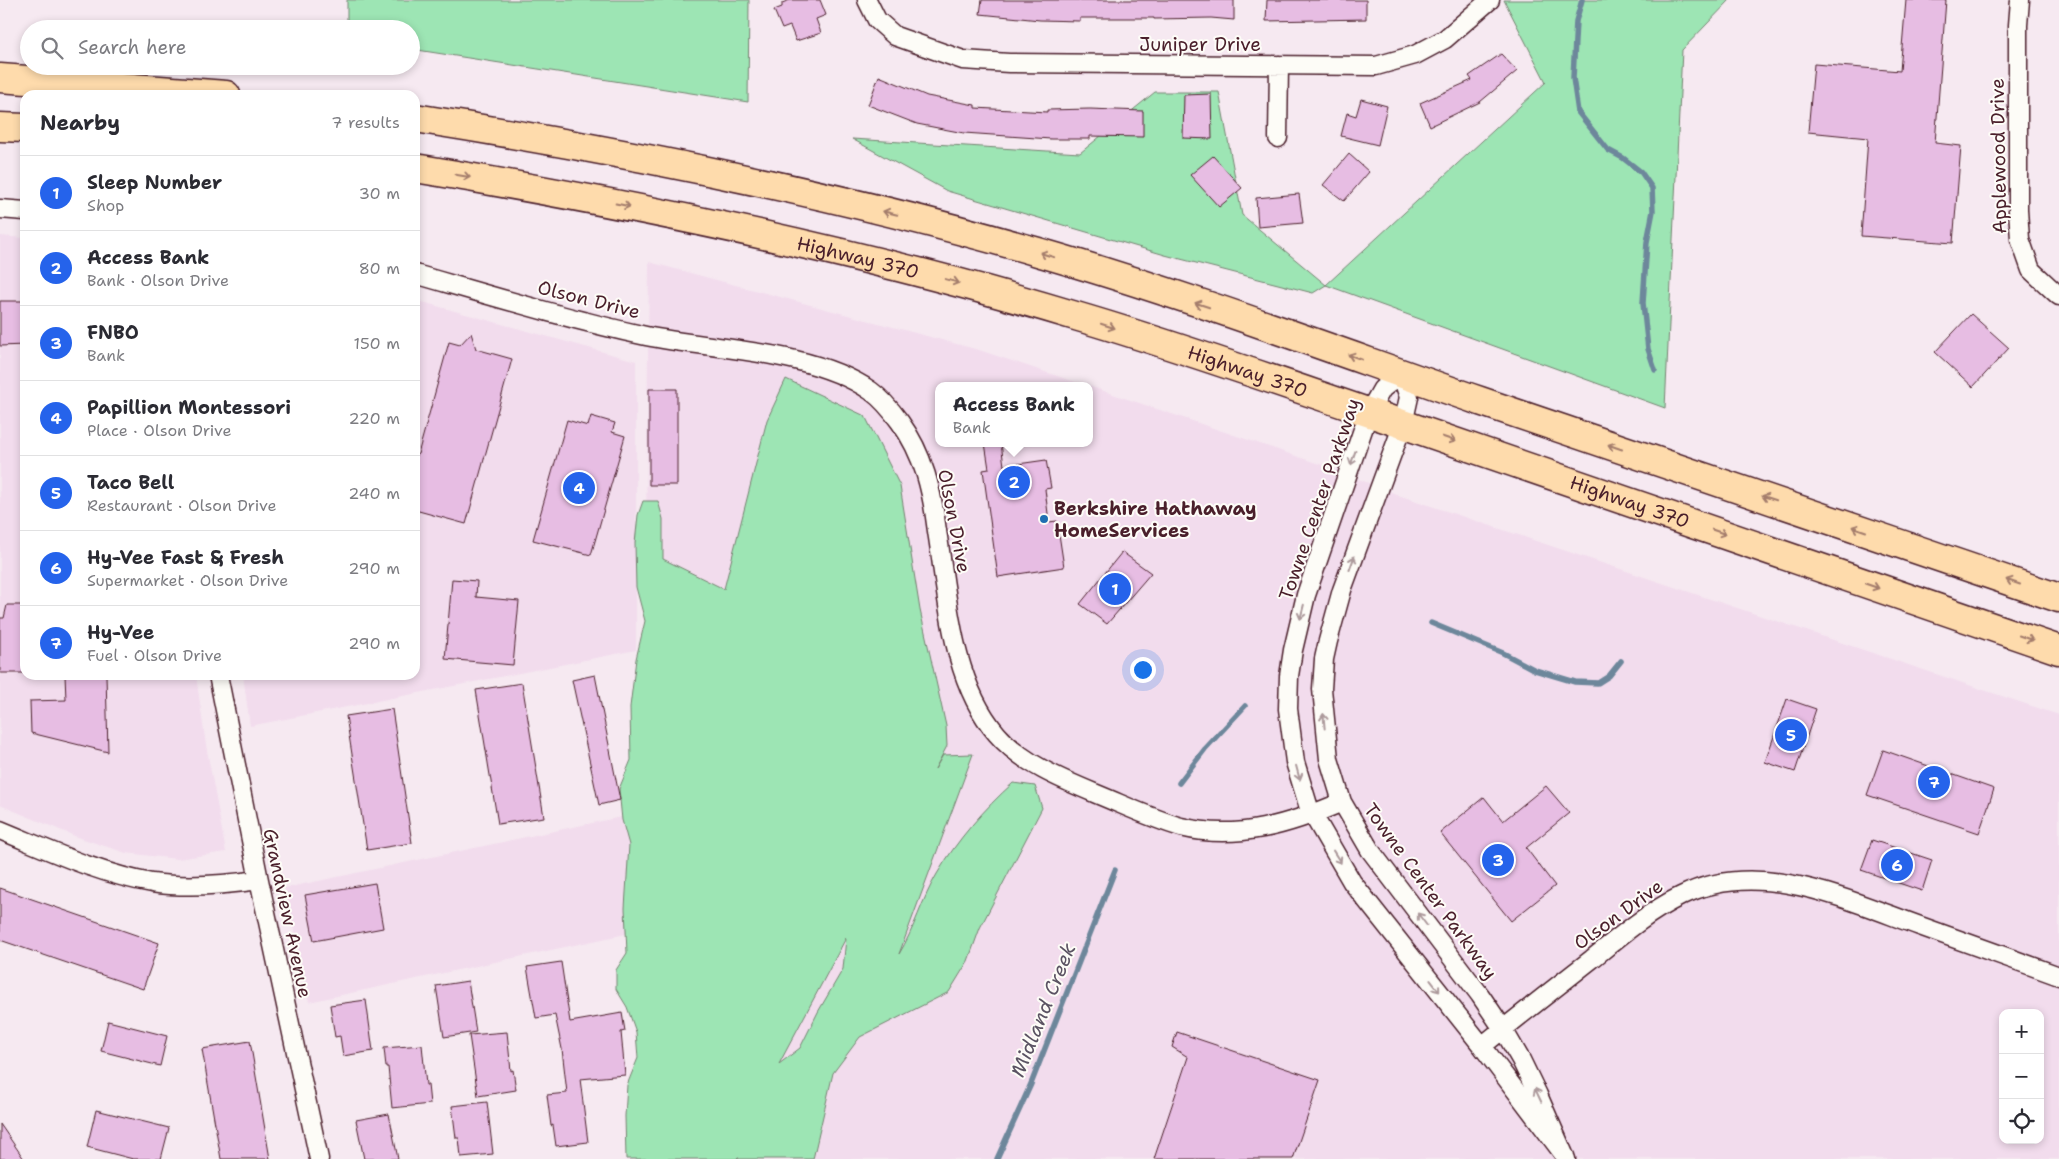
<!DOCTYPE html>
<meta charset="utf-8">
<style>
:root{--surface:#fff;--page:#f7f7f7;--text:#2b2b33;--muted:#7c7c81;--line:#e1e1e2;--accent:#2563eb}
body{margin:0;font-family:"Shantell Sans",sans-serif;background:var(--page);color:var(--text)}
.controls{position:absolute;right:15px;bottom:15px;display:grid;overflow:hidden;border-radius:10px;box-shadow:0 2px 8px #0003}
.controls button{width:45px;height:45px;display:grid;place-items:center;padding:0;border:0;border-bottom:1px solid var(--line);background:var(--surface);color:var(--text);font:25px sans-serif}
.you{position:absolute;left:1142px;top:669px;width:18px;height:18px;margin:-12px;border:4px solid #fff;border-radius:50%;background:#1a73e8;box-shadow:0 0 0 8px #1a73e833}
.badge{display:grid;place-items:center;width:32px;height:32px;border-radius:50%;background:var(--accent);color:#fff;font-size:16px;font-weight:700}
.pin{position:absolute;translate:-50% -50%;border:2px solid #fff;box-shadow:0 1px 5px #0006}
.popup{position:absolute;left:935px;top:382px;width:158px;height:65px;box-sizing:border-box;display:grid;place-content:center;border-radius:10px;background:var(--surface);filter:drop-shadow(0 1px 4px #0005);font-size:16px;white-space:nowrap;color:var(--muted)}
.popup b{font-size:19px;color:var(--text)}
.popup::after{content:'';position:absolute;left:50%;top:100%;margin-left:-10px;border:10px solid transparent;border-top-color:var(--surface)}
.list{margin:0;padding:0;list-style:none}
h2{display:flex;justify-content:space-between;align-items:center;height:65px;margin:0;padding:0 20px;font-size:21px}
h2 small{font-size:16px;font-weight:400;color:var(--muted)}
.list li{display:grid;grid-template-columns:32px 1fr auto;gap:15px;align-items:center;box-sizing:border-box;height:75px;padding:0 20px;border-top:1px solid var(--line)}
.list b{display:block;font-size:19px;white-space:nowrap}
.list p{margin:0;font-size:16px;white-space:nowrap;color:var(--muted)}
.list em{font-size:16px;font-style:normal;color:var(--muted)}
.icon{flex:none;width:28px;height:28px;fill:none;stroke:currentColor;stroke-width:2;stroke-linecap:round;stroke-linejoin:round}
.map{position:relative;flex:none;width:2059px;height:1159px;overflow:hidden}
.search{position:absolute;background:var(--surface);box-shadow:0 2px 8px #0003;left:20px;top:20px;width:400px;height:55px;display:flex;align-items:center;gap:12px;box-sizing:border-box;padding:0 18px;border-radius:28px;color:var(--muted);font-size:19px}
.panel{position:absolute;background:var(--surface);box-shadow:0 2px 8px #0003;left:20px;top:90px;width:400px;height:590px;border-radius:15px}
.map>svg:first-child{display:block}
.built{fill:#f2dced;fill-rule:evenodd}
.green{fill:#9de5b4;stroke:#748270;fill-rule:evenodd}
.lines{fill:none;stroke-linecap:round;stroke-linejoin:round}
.stream{stroke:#6d879b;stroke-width:5.5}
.building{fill:#e7bde3;stroke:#4a1f2b}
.street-casing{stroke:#4a1f2b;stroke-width:21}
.highway-casing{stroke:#4a1f2b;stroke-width:31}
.street{stroke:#fdfcf7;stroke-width:18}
.highway{stroke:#fedbac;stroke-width:28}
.oneway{stroke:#a47d6c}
.oneway2{stroke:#ac999b}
.poi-dot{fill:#1f6fb2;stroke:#fdfcf7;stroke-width:2}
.labels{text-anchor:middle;stroke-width:4;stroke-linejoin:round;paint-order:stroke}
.street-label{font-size:19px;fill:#4a1f2b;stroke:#fdfcf7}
.poi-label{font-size:19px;font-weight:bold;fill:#4a1f2b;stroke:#fdfcf7;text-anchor:start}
.water-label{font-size:20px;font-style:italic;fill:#5b5363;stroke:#fdfcf7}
</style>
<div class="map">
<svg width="2059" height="1159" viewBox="0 0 2059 1159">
<rect width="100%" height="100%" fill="#f6e9f1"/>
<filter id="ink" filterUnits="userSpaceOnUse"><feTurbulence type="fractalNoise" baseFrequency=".02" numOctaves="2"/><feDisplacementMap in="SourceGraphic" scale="10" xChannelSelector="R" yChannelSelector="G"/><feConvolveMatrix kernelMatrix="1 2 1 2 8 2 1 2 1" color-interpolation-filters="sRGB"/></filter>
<g filter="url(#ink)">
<!-- built -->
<path class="built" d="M0,236L25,238V675H196L206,745L226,852L177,859L126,853L77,837L0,805Z
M649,262L979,350L1087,386H939V443H1089V386L1331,468L1401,496L2059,715V1159H639ZM2003,1013H2040V1140H2003Z
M415,300L636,361V650L250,726L243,675H415Z
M635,814V932L309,1002L285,888Z"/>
<!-- green -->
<path class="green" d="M347,0H749L748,102L411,49V29H347Z
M1504,0H1730L1682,50L1665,408L1326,285L1313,293L1165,255L947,191L852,139L1080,153L1155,92H1219L1242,215L1326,285L1546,82Z
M786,379L865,416L900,486L920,610L946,726L947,746L935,769L943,755L973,754L899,954C914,930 922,899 937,874C957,840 984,809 1013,783L1035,786L1042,808L980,928L968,961L949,992L860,1037L833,1073L813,1159H738V1157L736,1159H626L625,1116L627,1085L638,1058L636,1032L627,1007L616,989V970L627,953L625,908L629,845L622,820L619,789L631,760L630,707L636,659L645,621L636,587L635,543L638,515L643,501H658L663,519V559L724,589L767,420ZM846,938L843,969L818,1012L800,1048L779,1064Z"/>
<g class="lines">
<!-- stream -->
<path class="stream" d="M1582,0L1576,21L1573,78L1578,112L1608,150L1623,158L1641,172L1652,188L1653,211L1647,242L1643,303L1648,349L1655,370
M1431,623L1503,653L1535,670L1575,682L1598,683L1609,676L1621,661
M1179,783L1205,749L1245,706
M997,1159L1031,1084L1115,870"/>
</g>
<!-- building -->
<path class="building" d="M790,0H820L826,15L816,19L821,33L796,41L790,26L782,29L774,10L782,7V3Z
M982,0H1234V20L1211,18L1154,19V18H1080V21L1040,20L980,14Z
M1267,0H1366V19L1266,21Z
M1906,0H1946L1935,143L1961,146L1953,243L1861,236L1868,138L1808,132L1814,64L1900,71Z
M1501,54L1517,71L1480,102L1430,126L1420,103L1472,80L1469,76Z
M879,76L927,96L975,105V108L1047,112V110L1090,109L1143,111V137L1090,136V139H1051L964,133L917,124L868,105Z
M1211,94L1212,139L1183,138L1184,95Z
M1361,99L1387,106L1378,145L1341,136L1347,113L1356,116Z
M1349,154L1369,172L1344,201L1323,185Z
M1213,156L1242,188L1219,207L1190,175Z
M1299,194L1303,223L1258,227L1256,198Z
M0,301H25V345L0,346Z
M1971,314L2009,348L1973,387L1935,352Z
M471,333L476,349L512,359L466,524L415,510V456L418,454L449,342L460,345Z
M649,389H677V485H649Z
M591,416L615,423L612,432L625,436L591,555L533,540L567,420L588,426Z
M985,443H1001L1004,466L1046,460L1051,488L1045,489L1049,522L1057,521L1064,567L998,577L983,470L989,469Z
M1122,552L1151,573L1107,624L1080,604Z
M452,579L477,581L476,597L519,601L513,665L445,659Z
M7,605H25V673H0V618H4Z
M65,675H106L108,752L31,733L30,701L66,700Z
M595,675L620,800L599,805L572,680Z
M522,683L544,817L498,824L476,690Z
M1787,699L1816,709L1795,772L1765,762Z
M392,709L412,843L367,850L346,716Z
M1883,750L1994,789L1979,833L1867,795Z
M1546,786L1569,813L1526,848L1555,886L1511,921L1440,833L1484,797L1503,821Z
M1872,840L1932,860L1922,891L1861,870Z
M375,883L383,928L314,941L305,895Z
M0,888L159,943L143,989L0,940Z
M561,962L570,1022L622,1013L625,1031L621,1032L625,1075L580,1079L588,1142L556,1146L553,1125L551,1126L547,1095L567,1093L562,1049L555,1015L536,1018L527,967Z
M468,981L476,1032L444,1037L436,986Z
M366,1000L373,1051L343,1056L340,1036L335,1037L330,1005Z
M108,1021L167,1036L160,1066L101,1051Z
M507,1032L511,1071L513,1070L516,1090L478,1096L469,1035Z
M1177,1032L1320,1080L1293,1159H1154L1188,1057L1172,1047Z
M250,1041L270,1159H221L202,1049Z
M422,1045L426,1085H428L430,1104L392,1108L388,1067H386L384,1048Z
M487,1102L493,1154L461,1157L459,1138H456L452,1106Z
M96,1110L169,1128L161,1159H133L87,1147Z
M389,1114L398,1159H364L356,1120Z
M0,1124L24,1159H0Z"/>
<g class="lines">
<defs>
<path id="street" d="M867,0L877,20L895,36L963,60L1009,63L1376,66L1415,55L1445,39L1490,0
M2020,0L2018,25V210L2020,239L2031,270L2059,296
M1278,138L1279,65
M0,209L25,211
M415,274C492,296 568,319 646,336C715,350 812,350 871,391C882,399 892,411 900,422C924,455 932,491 937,531C948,598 951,680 997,734C1027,769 1077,785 1118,803C1139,812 1160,821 1181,827C1237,841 1291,824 1342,802
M218,675L259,880L319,1159
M0,830C49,850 99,874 152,883C186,888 224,885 259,880
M1482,1046C1519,1016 1555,988 1592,959C1620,936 1648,912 1681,896C1758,857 1847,900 1920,926C1967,943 2013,959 2059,976
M1565,1156L1482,1046L1352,882L1309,808L1295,762L1288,709L1289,676L1293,650L1306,595L1369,412L1382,389L1401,374L1409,397L1403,424L1342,590L1328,641L1324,659L1322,689L1329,759L1342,802L1370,850L1480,995L1503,1029L1521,1060L1538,1095L1566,1159"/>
<g id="highway">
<path d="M0,78L226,95"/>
<path d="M415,118C625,151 834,193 1038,252C1187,295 1333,350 1480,401C1672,467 1866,532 2059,598"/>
<path d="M0,127L25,128"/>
<path id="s1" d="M415,168C639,205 862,251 1079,317C1181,347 1282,383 1382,417C1608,493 1833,572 2059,650"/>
</g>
</defs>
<!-- street casing -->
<use href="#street" class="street-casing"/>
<!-- highway casing -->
<use href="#highway" class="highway-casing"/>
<!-- street -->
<use href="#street" class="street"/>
<!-- highway -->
<use href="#highway" class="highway"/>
</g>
<!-- one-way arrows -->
<defs><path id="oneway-shaft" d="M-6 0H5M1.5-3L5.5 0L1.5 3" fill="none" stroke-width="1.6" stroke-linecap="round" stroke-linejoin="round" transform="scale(1.25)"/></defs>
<g class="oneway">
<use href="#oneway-shaft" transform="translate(463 176) rotate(9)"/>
<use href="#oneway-shaft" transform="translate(623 205) rotate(11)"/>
<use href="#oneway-shaft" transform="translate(890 213) rotate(-166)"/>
<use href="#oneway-shaft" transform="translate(1047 255) rotate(-163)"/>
<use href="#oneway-shaft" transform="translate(952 281) rotate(15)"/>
<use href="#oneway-shaft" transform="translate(1202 305) rotate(-162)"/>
<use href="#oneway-shaft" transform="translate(1108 326) rotate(18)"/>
<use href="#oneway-shaft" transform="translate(1355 357) rotate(-160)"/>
<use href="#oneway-shaft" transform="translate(1449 439) rotate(19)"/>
<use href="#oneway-shaft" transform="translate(1615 447) rotate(-161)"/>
<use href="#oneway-shaft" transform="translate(1769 498) rotate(-162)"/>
<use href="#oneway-shaft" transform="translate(1859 529) rotate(-161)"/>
<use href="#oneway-shaft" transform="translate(1719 532) rotate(19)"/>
<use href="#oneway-shaft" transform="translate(2013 582) rotate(-161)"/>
<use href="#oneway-shaft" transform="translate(1872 586) rotate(19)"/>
<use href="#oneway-shaft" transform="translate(2026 638) rotate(19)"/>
</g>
<g class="oneway2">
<use href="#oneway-shaft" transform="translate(1353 458) rotate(109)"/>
<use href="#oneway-shaft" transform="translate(1352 563) rotate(-70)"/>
<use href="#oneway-shaft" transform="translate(1302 612) rotate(104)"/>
<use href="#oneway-shaft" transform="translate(1324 721) rotate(-95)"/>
<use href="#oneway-shaft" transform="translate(1298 773) rotate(75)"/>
<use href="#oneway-shaft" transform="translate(1337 857) rotate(58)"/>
<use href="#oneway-shaft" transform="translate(1422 919) rotate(-127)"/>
<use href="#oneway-shaft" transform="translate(1435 986) rotate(52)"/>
<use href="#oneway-shaft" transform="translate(1538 1095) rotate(-115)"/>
</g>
</g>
<!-- markers -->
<circle class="poi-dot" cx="1044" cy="519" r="5"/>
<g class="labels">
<!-- street labels -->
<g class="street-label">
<text x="1200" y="51">Juniper Drive</text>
<text transform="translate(1998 156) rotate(-91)" y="7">Applewood Drive</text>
<text dy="7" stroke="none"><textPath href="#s1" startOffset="452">Highway 370</textPath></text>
<text transform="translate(589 299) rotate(14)" y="7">Olson Drive</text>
<text dy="7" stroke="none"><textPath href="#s1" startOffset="858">Highway 370</textPath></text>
<text transform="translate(1319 499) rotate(-71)" y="7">Towne Center Parkway</text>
<text dy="7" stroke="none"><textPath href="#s1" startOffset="1262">Highway 370</textPath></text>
<text transform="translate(955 521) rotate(79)" y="7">Olson Drive</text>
<text transform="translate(1431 891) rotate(54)" y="7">Towne Center Parkway</text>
<text transform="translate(288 913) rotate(78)" y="7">Grandview Avenue</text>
<text transform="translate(1618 914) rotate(-36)" y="7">Olson Drive</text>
</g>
<!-- poi labels -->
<g class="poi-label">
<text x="1054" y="515">Berkshire Hathaway<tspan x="1054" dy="22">HomeServices</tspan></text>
</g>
<!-- water labels -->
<g class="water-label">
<text transform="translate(1043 1010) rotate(-68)" y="7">Midland Creek</text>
</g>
</g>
</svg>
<div class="controls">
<button>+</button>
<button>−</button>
<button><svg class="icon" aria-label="locate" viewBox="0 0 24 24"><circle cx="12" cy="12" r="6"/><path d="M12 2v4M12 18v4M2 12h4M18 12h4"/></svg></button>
</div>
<div class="you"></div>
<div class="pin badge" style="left:1115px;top:589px">1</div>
<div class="pin badge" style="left:1014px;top:482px">2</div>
<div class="popup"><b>Access Bank</b>Bank</div>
<div class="pin badge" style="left:1498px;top:860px">3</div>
<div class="pin badge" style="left:579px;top:488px">4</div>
<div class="pin badge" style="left:1791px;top:735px">5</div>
<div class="pin badge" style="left:1897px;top:865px">6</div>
<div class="pin badge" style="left:1934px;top:782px">7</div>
<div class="search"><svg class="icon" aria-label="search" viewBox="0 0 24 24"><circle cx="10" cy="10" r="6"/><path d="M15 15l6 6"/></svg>Search here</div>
<section class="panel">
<h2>Nearby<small>7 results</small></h2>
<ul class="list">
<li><span class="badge">1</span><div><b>Sleep Number</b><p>Shop</p></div><em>30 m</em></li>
<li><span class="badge">2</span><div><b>Access Bank</b><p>Bank · Olson Drive</p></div><em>80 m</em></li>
<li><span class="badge">3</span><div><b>FNBO</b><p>Bank</p></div><em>150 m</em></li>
<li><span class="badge">4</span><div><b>Papillion Montessori</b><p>Place · Olson Drive</p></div><em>220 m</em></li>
<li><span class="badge">5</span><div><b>Taco Bell</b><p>Restaurant · Olson Drive</p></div><em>240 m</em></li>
<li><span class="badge">6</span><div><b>Hy-Vee Fast &amp; Fresh</b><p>Supermarket · Olson Drive</p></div><em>290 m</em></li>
<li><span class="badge">7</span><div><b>Hy-Vee</b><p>Fuel · Olson Drive</p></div><em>290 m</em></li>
</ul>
</section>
</div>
